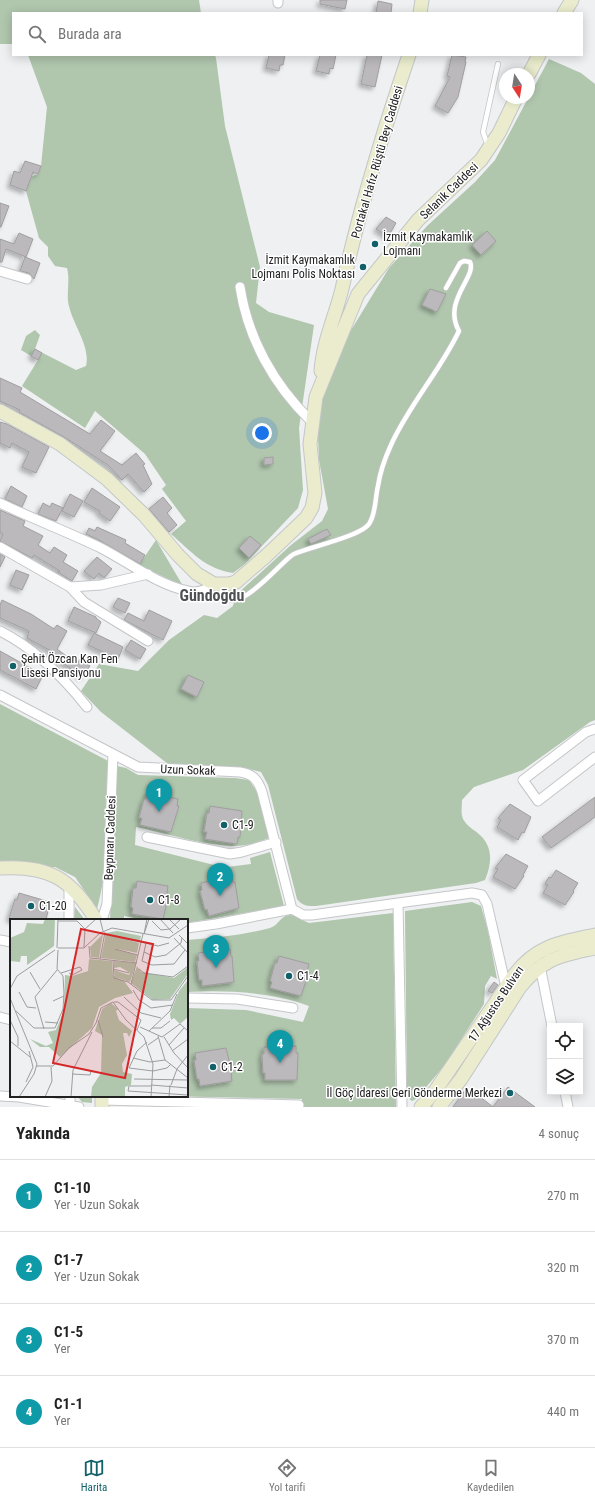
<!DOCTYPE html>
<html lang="tr">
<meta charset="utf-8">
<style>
:root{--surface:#fff;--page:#f6f6f6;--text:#222;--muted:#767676;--line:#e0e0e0;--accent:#12616a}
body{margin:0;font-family:"Roboto Condensed",sans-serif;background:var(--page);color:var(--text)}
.controls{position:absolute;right:12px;bottom:12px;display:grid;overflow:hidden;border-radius:0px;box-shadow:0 2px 10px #0003}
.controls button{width:36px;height:36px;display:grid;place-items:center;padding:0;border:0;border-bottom:1px solid var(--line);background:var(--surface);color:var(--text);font:20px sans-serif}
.compass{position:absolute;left:499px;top:68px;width:36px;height:36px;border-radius:50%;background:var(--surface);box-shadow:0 2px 10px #0003;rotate:168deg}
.you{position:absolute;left:262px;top:433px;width:14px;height:14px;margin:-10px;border:3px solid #fff;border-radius:50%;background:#1a73e8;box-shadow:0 0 0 6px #1a73e833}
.badge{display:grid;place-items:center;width:26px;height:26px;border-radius:50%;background:var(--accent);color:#fff;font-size:13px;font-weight:700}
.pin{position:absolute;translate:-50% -33px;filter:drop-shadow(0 1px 2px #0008)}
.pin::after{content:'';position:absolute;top:21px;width:14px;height:12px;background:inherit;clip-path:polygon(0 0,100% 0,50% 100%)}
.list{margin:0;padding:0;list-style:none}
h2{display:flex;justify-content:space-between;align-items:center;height:52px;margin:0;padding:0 16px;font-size:17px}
h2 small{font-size:13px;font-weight:400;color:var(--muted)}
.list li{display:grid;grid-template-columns:26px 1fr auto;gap:12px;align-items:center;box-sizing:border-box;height:72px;padding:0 16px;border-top:1px solid var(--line)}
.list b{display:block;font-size:15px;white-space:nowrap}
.list p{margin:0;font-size:13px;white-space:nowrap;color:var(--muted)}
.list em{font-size:13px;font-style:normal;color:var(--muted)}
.icon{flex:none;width:22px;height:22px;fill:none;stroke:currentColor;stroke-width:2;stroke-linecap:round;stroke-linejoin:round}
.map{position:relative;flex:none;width:595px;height:1107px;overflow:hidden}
.search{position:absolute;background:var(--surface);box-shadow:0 2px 10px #0003;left:12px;right:12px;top:12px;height:44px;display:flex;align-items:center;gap:10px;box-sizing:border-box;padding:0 14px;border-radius:0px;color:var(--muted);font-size:15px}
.sheet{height:340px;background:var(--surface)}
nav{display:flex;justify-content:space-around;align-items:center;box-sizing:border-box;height:56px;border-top:1px solid var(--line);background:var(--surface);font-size:11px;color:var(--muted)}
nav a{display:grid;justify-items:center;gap:2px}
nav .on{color:var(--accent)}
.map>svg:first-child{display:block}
.green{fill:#b0c6ad}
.building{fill:#bbb9bb;stroke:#a09e9f;filter:url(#shadow)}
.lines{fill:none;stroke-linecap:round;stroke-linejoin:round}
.lane-casing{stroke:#c4c6c8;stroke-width:6}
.street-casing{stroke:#c4c6c8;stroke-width:11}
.secondary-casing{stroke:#c4c6c8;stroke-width:15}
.lane{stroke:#fff;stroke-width:4.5}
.street{stroke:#fff;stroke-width:9}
.secondary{stroke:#eaeccd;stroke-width:13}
.poi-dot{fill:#12616a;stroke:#fff;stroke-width:1.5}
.labels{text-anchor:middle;stroke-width:3;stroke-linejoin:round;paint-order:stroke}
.street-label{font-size:12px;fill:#212122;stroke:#fff}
.poi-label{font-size:12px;fill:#212122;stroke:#fff;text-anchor:start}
.district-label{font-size:16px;font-weight:bold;fill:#4e5052;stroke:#fff}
.inset-road{fill:none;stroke:#9c9d9f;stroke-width:1}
.view{fill:#d62828;fill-opacity:0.15;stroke:#d62828;stroke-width:2}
.inset-edge{fill:none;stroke:#212122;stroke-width:2}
</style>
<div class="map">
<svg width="595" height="1107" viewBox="0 0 595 1107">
<defs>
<filter id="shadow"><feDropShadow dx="-3" dy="3" stdDeviation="2" flood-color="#0004"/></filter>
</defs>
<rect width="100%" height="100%" fill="#eef0f2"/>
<!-- green -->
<path class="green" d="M0,0H199L201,13H13V44H0Z
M28,55H215L216,58L225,126L260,267L256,303L269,312L314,325L299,428L303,490L298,508L245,564L233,573C204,568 193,553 171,534L186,521L162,489L166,485L145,454L95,411L85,428L22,386L38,360L21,350L26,336L35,330L40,335L35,349L76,370L86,366C91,345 71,323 68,301C67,290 70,279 67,268L55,266L48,256V247L39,238L26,191L31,177L38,174L41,166L47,107Z
M549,59L581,73L595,84V720L590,722L523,770L474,787L462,800C462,805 461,811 462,816C464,825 475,830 481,836C494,849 491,866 485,880L476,883L316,906C308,906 302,906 297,899L268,785L261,772L245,768L168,764L101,712L81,691L99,664L138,671L169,640L204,615L217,618L233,606L236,595L291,545L322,521L328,509L319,460L318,437L320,408L331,372L342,345L389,268L427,226L475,182L495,160Z
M156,540L183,586L139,565Z
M0,704L110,762C108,811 110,862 97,909L75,877L55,867L0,868Z
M117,766L126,768L138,775L235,778L249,780L257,792L269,838C262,840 254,844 246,845C215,850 167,833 136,827L135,845L214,865L227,867L251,864L250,858L270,852L284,906L187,923V920H145L124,916V920H110Z
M472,902L481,906L488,931L497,979L491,976L485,986L484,1004L444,1066L416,1099L412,1101L407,1097V1095L405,911Z
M75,907L85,920H74Z
M393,913L396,1107H302V1099L162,1096H187V1008L246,1010L303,1022L309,1006C271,992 227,990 187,992V940C215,938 243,935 270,928C278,926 281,915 290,915C296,915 303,921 309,923Z
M77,1096H92V1103L82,1102Z"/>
<!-- building -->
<path class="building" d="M320,0H347L345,9L320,4Z
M378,1L392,4L391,13H376Z
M269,55H285L283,65H280L279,71L266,68Z
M320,55H336L333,69L330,68L329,74L316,71Z
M367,55H382L375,87L361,84Z
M452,55L466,57L465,62H466L458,97L448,113L435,106L450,77L447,76Z
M25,161L41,166L38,174L33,172L26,191L10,185L14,171L20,173Z
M0,203L9,206L1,227H0Z
M386,217L396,223L388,237L376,229Z
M487,231L496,241L481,255L472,245Z
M19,233L33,239L26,257L6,249L2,262H0V239L14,244Z
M25,257L40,263L34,279L29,273L20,271Z
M430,289L446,294L437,312L422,305Z
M35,349L42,353L38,360L31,356Z
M0,378L22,388L20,392L90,434L101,420L115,431L100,451L122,465L136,453L145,464L143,465L152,484L144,492L128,474L122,480L108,465L64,437L19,412L20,410L0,401Z
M0,422L7,424L49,447L36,473L22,467L29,452L12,443L10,448L0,443Z
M273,457V464L264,465V458Z
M11,486L27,496L22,507L5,499Z
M92,488L120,507L110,521L99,513L100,511L84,502Z
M70,494L83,501L74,517L62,511Z
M163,497L172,508L167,513L177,525L169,532L149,509Z
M43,503L50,507L52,503L63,508L56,521L38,514Z
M0,510L25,521L23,526L43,536L38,545L50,553L54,547L67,555L63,562L78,571L72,581L58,572L60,571L34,555L32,558L0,541L3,534L0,532Z
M97,527L126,540L125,543L145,555L140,564L97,539L86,534L89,528L95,531Z
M327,529L331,535L311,544L308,539Z
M250,536L261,545L249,558L239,548Z
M0,554L5,557L0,567Z
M97,557L112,569L104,578L99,573L94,579L84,571Z
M16,570L29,575L22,590L10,585Z
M118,598L130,603L125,613L113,607Z
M2,600L31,614L54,629L57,625L67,631L57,649L77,664L80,659L90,666L82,677L59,660L56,665L49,658L53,652L27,638L29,631L0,618V605Z
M74,607L96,617V618L101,622L96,633L68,621Z
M149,610L172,621L163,640L124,620L128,613L144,621Z
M94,633L123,647L118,659L88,645Z
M131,640L146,649L140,659L125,650Z
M0,651L43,675L36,689L0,670Z
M188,675L204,682L197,697L181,689Z
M147,792L178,799L177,806H179L171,832L140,825L142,818H139L144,799H146Z
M595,797V817L551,848L542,837Z
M510,804L531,817L524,833L522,832L518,840L497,827L501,820L498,818Z
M210,806L242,811L240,837H238L237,844L205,839L207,832H204L207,813H209Z
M506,854L528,866L523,875L524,876L515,889L493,877L498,869L495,868Z
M556,870L578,883L573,891L574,892L565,905L543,893L548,885L545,884L547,880L549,877L551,878Z
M232,876L233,882H235L239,908L209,916L207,909L205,910L200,891L202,890L201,883Z
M137,881L168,886L167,893H169L163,919L132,914L133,908L131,907L133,888H136Z
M19,893L50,902L46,920H11L9,918L15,899L17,900Z
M230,949L231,956H232L234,982L202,986V980H199L197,961H199L198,953Z
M279,956L309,964L307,971L309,972L301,996L270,988L272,982L270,981L275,963H277Z
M494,982L498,985L492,993L488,991Z
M296,1046V1053H298L297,1080H265V1073H263L262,1054H264V1047Z
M226,1048L232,1073L231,1074L232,1081L200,1086L199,1079H197L194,1060H196L195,1053Z
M508,1087L535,1107H493Z
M466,1089L472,1093L474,1092L493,1107H453Z"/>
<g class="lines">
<defs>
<path id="lane" d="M488,146L483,132L498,64
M220,586C231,628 280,561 294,554C310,547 361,536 369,524C376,514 375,498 378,486C380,472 385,458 391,445C409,405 440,371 459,331C442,301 477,277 470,262L464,261L460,263L446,288"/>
<path id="street" d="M278,3V0
M0,271L27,279
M240,287C248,339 274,385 311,421
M0,503C33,519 68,532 101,548C128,562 158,585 188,591C198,594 206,590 214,584
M0,547L70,587L84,602L148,641
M70,587L101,585L148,574
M0,631C34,648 64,678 87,707
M0,695L138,767L240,772C253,774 258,780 262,792L292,909
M595,729L586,732L523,780L538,801L595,757
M147,837L230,854L242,852L276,842
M69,886V920
M398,903L472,893L482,895L487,904L506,987
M102,920L107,904L113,754
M187,928L216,924L292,909L303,915H312L398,903L402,1107
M0,940L11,942
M540,966L552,1026
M187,998L237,999L293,1008
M0,1017L11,1020
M565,1092L568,1107
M0,1096L19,1097L79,1107
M70,1096V1107
M102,1100L299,1105"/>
<path id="secondary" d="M420,13L422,0
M564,13L572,0
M529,74L539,55
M321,371C323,342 335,317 342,289C359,210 383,132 409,55
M0,411L60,444L107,479L144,515L178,555L197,574L214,584H229L236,582L266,556L306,518L312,508L315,493L310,444L316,397L358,294L418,220L481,160L499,133L516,98
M0,868C48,865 71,878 96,920
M102,1096V1107
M421,1107L435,1091L515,974C537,945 562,942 595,935
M439,1107L461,1079L520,987C545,957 559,956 595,948"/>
</defs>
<!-- lane casing -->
<use href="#lane" class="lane-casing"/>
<!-- street casing -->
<use href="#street" class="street-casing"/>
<!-- secondary casing -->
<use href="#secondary" class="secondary-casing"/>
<!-- lane -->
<use href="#lane" class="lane"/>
<!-- street -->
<use href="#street" class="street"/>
<!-- secondary -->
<use href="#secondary" class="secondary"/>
</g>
<!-- markers -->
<g class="poi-dot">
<circle cx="375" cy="244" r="4"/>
<circle cx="363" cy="267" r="4"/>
<circle cx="13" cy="666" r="4"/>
<circle cx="224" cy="825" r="4"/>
<circle cx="150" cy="900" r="4"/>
<circle cx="31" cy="906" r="4"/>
<circle cx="289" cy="976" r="4"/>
<circle cx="213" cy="1067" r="4"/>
<circle cx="510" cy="1093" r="4"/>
</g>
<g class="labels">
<!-- street labels -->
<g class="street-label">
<text transform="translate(377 162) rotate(-74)" y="4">Portakal Hafız Rüştü Bey Caddesi</text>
<text transform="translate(449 191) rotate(-44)" y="4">Selanik Caddesi</text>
<text transform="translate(188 770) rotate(2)" y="4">Uzun Sokak</text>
<text transform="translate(110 838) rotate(-88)" y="4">Beypınarı Caddesi</text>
<text transform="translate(496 1004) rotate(-56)" y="4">17 Ağustos Bulvarı</text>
</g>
<!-- poi labels -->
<g class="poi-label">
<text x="383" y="241">İzmit Kaymakamlık<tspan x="383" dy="14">Lojmanı</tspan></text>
<text x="355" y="264" text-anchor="end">İzmit Kaymakamlık<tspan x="355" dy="14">Lojmanı Polis Noktası</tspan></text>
<text x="21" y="663">Şehit Özcan Kan Fen<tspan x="21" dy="14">Lisesi Pansiyonu</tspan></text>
<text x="232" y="829">C1-9</text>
<text x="158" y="904">C1-8</text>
<text x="39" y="910">C1-20</text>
<text x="297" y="980">C1-4</text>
<text x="221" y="1071">C1-2</text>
<text x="502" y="1097" text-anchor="end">İl Göç İdaresi Geri Gönderme Merkezi</text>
</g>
<!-- district labels -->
<g class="district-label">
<text x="212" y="601">Gündoğdu</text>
</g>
</g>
<!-- overview -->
<g transform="translate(10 919)">
<rect width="178" height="178" fill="#eef0f2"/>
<path d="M35,0H45L44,27L17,46V37H11L10,43L0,42V19L14,13L17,4L33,5ZM107,12L131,17L130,22L107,18L129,24L127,34L103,29L127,36L125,43L91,39L96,14ZM93,15L89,39L81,38L80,28ZM79,40L102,42L103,57L114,62L123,74L105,79L89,88L82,109L50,138L39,128H30L20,120L36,127L43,124L38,113L46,111L54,91L55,56L62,57L78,52ZM104,42L126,44L120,63L105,58L104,51L119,56L120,54L110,48L104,49ZM127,47L131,53L164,59L178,48V55L160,80L143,81L121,64ZM178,61V98L170,105L164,99L161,101L160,95L169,72ZM101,84L108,90L106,92L109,101L122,112L119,118L117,114H113L117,136L112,145L113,153L122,155L121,166L115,168V178H81L82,168L91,154L92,116L85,112L92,90Z" fill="#b0c6ad"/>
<path class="inset-road" d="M90,0L93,12M150,0L163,14M159,0L169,10M48,2H67L75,10M142,2L151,11L160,10L171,0M95,13L90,40L127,44M134,15L139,0M134,15L137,0M169,16L178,25M107,18L131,23M164,19L178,34M131,23L148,27L159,24M136,24L132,42L142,46L164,45L175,31M79,27L80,39L90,40M74,28L75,10L86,0M47,29L48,0M48,29H74L90,14L102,9L159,19L178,6M105,30L128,36M134,33L145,38L156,36L171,24L172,19M103,42L104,59L118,63L142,81H161L178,57M103,50L119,54M129,50L134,54L163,58L178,47M20,53L30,70M51,54L70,48L72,51L62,56L59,54M121,65L133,15M0,70L7,57L45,31M123,71L129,81L141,89L163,86M9,73L17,88L26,89M114,78L131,94L151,99M0,79L27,145L24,155L9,178M43,82L54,77M104,83H108L131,101L127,111M6,92L24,109H45L53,90L54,74L53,57L47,50L48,31M0,101L8,118V127M88,101L93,118M35,103L48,104M86,104L91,89L103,83L116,101L134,118L143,145L141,178M130,108L152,118L170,105L178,112M142,109H151L160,102M34,110L25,78L47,51M139,112L160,92L167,75M148,117L155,141M154,118L164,134L178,149M0,122L20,138M137,123L127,132L119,149L143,152L157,149L161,145M138,126L148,119M159,126L174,109M162,132L178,120M123,139L140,143L155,141L178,159M26,147H43L59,129L79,115L86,104M62,155L80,156L81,152M124,160L178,161M16,163L23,148L19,132M141,166L178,169M161,166L167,150L178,136M141,167H119L118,172L178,176M35,178L42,162L41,148M61,178L63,151L82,113M159,178L160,166"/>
<path class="view" d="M71,10L143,25L115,159L43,144Z"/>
<rect width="178" height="178" class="inset-edge"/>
</g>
</svg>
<div class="controls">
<button><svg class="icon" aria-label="locate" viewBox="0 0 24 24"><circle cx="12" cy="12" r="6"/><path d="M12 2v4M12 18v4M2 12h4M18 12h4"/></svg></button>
<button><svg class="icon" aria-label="layers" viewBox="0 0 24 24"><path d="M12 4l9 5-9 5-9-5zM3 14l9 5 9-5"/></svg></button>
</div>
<svg class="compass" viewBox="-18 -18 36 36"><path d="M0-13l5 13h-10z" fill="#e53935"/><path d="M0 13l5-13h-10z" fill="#767676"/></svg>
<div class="you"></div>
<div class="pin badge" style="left:159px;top:812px;background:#0f9aa8">1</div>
<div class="pin badge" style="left:220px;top:896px;background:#0f9aa8">2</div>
<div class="pin badge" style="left:216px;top:968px;background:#0f9aa8">3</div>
<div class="pin badge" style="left:280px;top:1063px;background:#0f9aa8">4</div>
<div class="search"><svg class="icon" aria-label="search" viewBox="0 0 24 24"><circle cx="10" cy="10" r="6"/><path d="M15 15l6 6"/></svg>Burada ara</div>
</div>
<section class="sheet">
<h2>Yakında<small>4 sonuç</small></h2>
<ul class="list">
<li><span class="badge" style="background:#0f9aa8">1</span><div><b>C1-10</b><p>Yer · Uzun Sokak</p></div><em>270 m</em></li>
<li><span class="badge" style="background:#0f9aa8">2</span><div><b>C1-7</b><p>Yer · Uzun Sokak</p></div><em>320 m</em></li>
<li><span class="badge" style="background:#0f9aa8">3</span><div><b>C1-5</b><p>Yer</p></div><em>370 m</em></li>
<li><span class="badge" style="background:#0f9aa8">4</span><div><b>C1-1</b><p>Yer</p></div><em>440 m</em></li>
</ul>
</section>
<nav>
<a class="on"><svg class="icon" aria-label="map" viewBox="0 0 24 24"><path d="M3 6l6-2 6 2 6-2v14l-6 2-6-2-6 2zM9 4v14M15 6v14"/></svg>Harita</a>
<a><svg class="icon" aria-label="directions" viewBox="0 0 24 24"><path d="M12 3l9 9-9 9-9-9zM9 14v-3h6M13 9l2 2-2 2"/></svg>Yol tarifi</a>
<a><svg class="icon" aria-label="saved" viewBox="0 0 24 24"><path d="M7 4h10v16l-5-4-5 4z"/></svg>Kaydedilen</a>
</nav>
